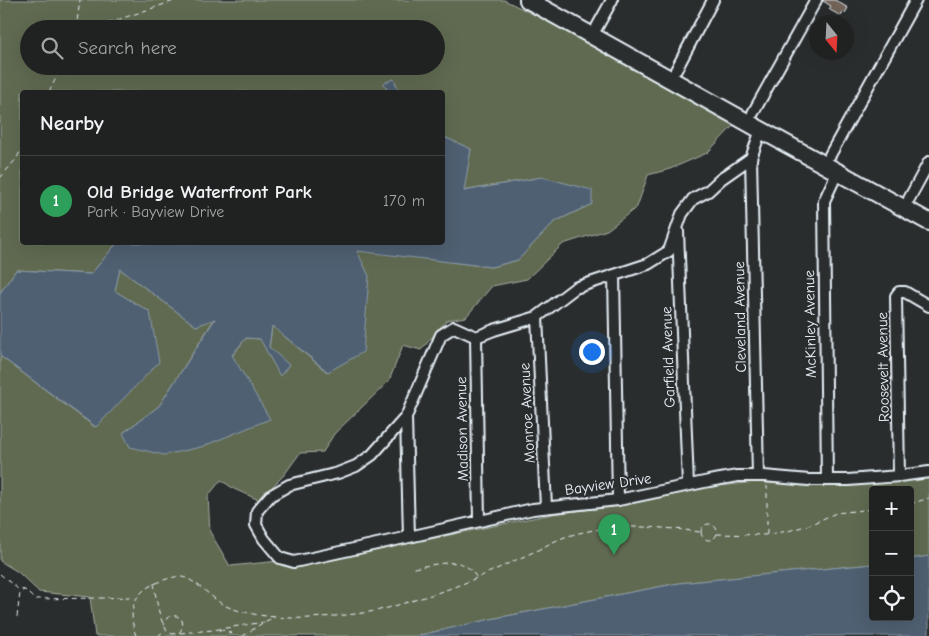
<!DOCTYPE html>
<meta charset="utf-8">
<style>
:root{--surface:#202222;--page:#282a2a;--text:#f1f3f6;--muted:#a2a4a5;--line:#3d3f40;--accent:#1a73e8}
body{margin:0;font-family:"Comic Neue",sans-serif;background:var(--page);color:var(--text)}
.controls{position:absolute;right:15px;bottom:15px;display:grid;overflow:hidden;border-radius:5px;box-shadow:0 5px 20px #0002}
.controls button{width:45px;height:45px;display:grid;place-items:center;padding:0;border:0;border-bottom:1px solid var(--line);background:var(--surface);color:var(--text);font:25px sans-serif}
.compass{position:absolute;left:809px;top:15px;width:45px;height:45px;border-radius:50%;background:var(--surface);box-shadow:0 5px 20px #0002;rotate:162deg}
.you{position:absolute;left:591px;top:351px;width:18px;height:18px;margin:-12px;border:4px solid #fff;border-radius:50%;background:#1a73e8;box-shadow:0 0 0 8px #1a73e833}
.badge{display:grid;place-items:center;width:32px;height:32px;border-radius:50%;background:var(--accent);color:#fff;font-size:16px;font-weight:700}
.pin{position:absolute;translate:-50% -41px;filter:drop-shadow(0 1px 2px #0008)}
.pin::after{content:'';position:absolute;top:26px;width:18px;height:15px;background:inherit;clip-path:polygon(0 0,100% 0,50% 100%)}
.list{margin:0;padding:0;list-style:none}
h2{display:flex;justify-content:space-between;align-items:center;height:65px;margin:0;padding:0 20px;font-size:21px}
h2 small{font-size:16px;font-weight:400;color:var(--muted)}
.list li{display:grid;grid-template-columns:32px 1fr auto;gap:15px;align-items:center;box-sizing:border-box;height:90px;padding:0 20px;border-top:1px solid var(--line)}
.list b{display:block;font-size:19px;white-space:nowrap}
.list p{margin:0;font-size:16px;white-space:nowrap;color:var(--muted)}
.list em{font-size:16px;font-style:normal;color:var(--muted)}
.icon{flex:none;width:28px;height:28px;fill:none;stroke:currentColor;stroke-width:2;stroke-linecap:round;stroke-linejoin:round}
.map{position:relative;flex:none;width:929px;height:636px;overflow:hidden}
.search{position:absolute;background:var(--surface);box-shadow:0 5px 20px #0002;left:20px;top:20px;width:425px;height:55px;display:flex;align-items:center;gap:12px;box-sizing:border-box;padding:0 18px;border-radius:28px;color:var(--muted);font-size:19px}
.panel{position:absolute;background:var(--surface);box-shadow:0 5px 20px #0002;left:20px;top:90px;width:425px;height:155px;border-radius:5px}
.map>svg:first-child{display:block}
.green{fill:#606a51;stroke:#a4aea4;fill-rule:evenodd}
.water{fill:#4f6172;stroke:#8c9ba8}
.building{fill:#74655a;stroke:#e8f1f8}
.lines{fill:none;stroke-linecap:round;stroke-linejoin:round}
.minor-casing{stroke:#e8f1f8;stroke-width:14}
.trunk-casing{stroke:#e8f1f8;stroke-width:20}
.path{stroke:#e8f1f8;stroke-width:1;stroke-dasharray:5 4;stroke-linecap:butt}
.minor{stroke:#2a2d2e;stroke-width:10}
.trunk{stroke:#2a2d2e;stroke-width:16}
.labels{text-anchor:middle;stroke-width:4;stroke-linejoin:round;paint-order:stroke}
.street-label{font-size:15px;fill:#e8f1f8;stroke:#2a2d2e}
</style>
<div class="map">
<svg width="929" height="636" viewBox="0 0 929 636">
<rect width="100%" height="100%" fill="#2a2d2e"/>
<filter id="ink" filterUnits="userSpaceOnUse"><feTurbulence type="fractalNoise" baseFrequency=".02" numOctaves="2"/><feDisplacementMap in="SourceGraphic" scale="10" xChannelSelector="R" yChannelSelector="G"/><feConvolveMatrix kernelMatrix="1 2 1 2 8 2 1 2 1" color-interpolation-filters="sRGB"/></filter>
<g filter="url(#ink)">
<!-- green -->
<path class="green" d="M0,0H504L568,31L735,124L707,153L670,169L648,175L637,207L607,230L563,244L527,279L492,286L466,317L447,320L421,350L403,345L389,381L334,434L323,452L300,453L284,475L259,500L234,489L221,480L208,496L210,532L230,566L279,561L303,565L552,514L626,505L710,487L755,482L799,485L849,486L929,478V556L910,559V490H873V564L679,583L491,619L416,636H95L90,597L39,592L18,572L0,561V356L95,427L150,312L114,291L120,269L196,326L215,318L159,406L123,433L232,356L246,338L261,339L269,348L272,326L327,372L357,250L491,267L518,260L554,222L592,204L542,177L463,191L471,149L444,137H443L442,92H399L394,79L384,83L388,92H22V242L117,243L91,274L16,270L0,293ZM29,29H436V66H29Z"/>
<!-- water -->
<path class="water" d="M394,79L399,92H388L384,83Z
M442,137H444L471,149L464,191L542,177L592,190V204L554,222L518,260L491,267L357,251L369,276L363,352L328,372L272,326L269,347L289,365L280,376L260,339L246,338L232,355L270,419L201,447L164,455L130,447L123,433L159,406L215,319L196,326L120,269L115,291L150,312L159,362L96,427L0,356V293L16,270L91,274L117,243L442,242Z
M929,556V636H416L491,619L679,583L873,564V617H910V559Z"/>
<!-- building -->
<path class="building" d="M823,0H835L848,8L845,13L843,12L841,16L830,10L829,9L831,6L823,1Z"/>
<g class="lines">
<defs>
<path id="minor" d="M597,27L612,0
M676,70L713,0
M753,113L816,0
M761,130L751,158L721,179L708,191L693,199L682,214L669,251L648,264L575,288L537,317L494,330L476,337L454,327L441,335L406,417L372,455L356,466L338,473L289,485L270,496L257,511L256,525L264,539L280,558L294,562L409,537L533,509L618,500L709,481L738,476H764L809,480H848L899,476L929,472
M830,155L916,0
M751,158L758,476
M909,199L929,162
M678,231L688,485
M614,275L618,500
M537,317L546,507
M476,337L479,521
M406,417L409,537
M899,476L896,296L899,292H905L929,306
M827,480L824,201L838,171"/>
<path id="trunk" d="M528,0L761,130L929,222"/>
</defs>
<!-- minor casing -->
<use href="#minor" class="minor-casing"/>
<!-- trunk casing -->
<use href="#trunk" class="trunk-casing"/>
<!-- path -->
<path class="path" d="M76,29L80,0
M82,29L102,25L177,0
M49,92L62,66
M0,178L17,158L22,147
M910,504L929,498
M701 532a8 8 0 1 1 16 0a8 8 0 1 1-16 0Z
M717,534L764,535L788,531L809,525L836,513L873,509
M767,534V486
M414,568C425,566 452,560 462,564C469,567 473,572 477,578
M0,574L18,589L25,590L34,599L101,598L128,597L135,598
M154,583C156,597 159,628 172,634L179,633C188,622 179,611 167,618L164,625
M17,617L20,593L24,590
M219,630C225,630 230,632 235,636
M180,633L213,630L264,622
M136,636C127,611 133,591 159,582C166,579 174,576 181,577C192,577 211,597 222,604C244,616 286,619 311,618C332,616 354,615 375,611C386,609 397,605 408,602C432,595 456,587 479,577C499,568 518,559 538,550C547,545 556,540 565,537C608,523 656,526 700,532
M158,636L165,630
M243,636L264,622L275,617"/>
<!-- minor -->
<use href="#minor" class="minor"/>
<!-- trunk -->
<use href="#trunk" class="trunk"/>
</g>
</g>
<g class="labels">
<!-- street labels -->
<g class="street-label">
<text transform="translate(740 317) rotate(-91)" y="5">Cleveland Avenue</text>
<text transform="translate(810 324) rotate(-91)" y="5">McKinley Avenue</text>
<text transform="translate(668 357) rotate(-92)" y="5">Garfield Avenue</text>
<text transform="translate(883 367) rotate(-91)" y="5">Roosevelt Avenue</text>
<text transform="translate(527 413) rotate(-93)" y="5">Monroe Avenue</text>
<text transform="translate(462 429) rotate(-91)" y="5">Madison Avenue</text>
<text transform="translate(608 484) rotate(-8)" y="5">Bayview Drive</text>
</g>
</g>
</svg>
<div class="controls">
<button>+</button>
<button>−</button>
<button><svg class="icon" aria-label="locate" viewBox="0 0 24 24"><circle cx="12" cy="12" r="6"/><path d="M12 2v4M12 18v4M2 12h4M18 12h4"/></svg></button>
</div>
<svg class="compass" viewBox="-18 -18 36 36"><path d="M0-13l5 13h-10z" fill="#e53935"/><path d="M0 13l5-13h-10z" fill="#a2a4a5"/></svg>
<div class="you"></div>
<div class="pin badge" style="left:614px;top:555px;background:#2e9e5b">1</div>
<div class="search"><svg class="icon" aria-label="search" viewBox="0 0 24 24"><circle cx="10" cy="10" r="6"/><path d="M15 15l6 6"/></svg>Search here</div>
<section class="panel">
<h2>Nearby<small></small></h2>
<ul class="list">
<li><span class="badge" style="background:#2e9e5b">1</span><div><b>Old Bridge Waterfront Park</b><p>Park · Bayview Drive</p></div><em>170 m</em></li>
</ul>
</section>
</div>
